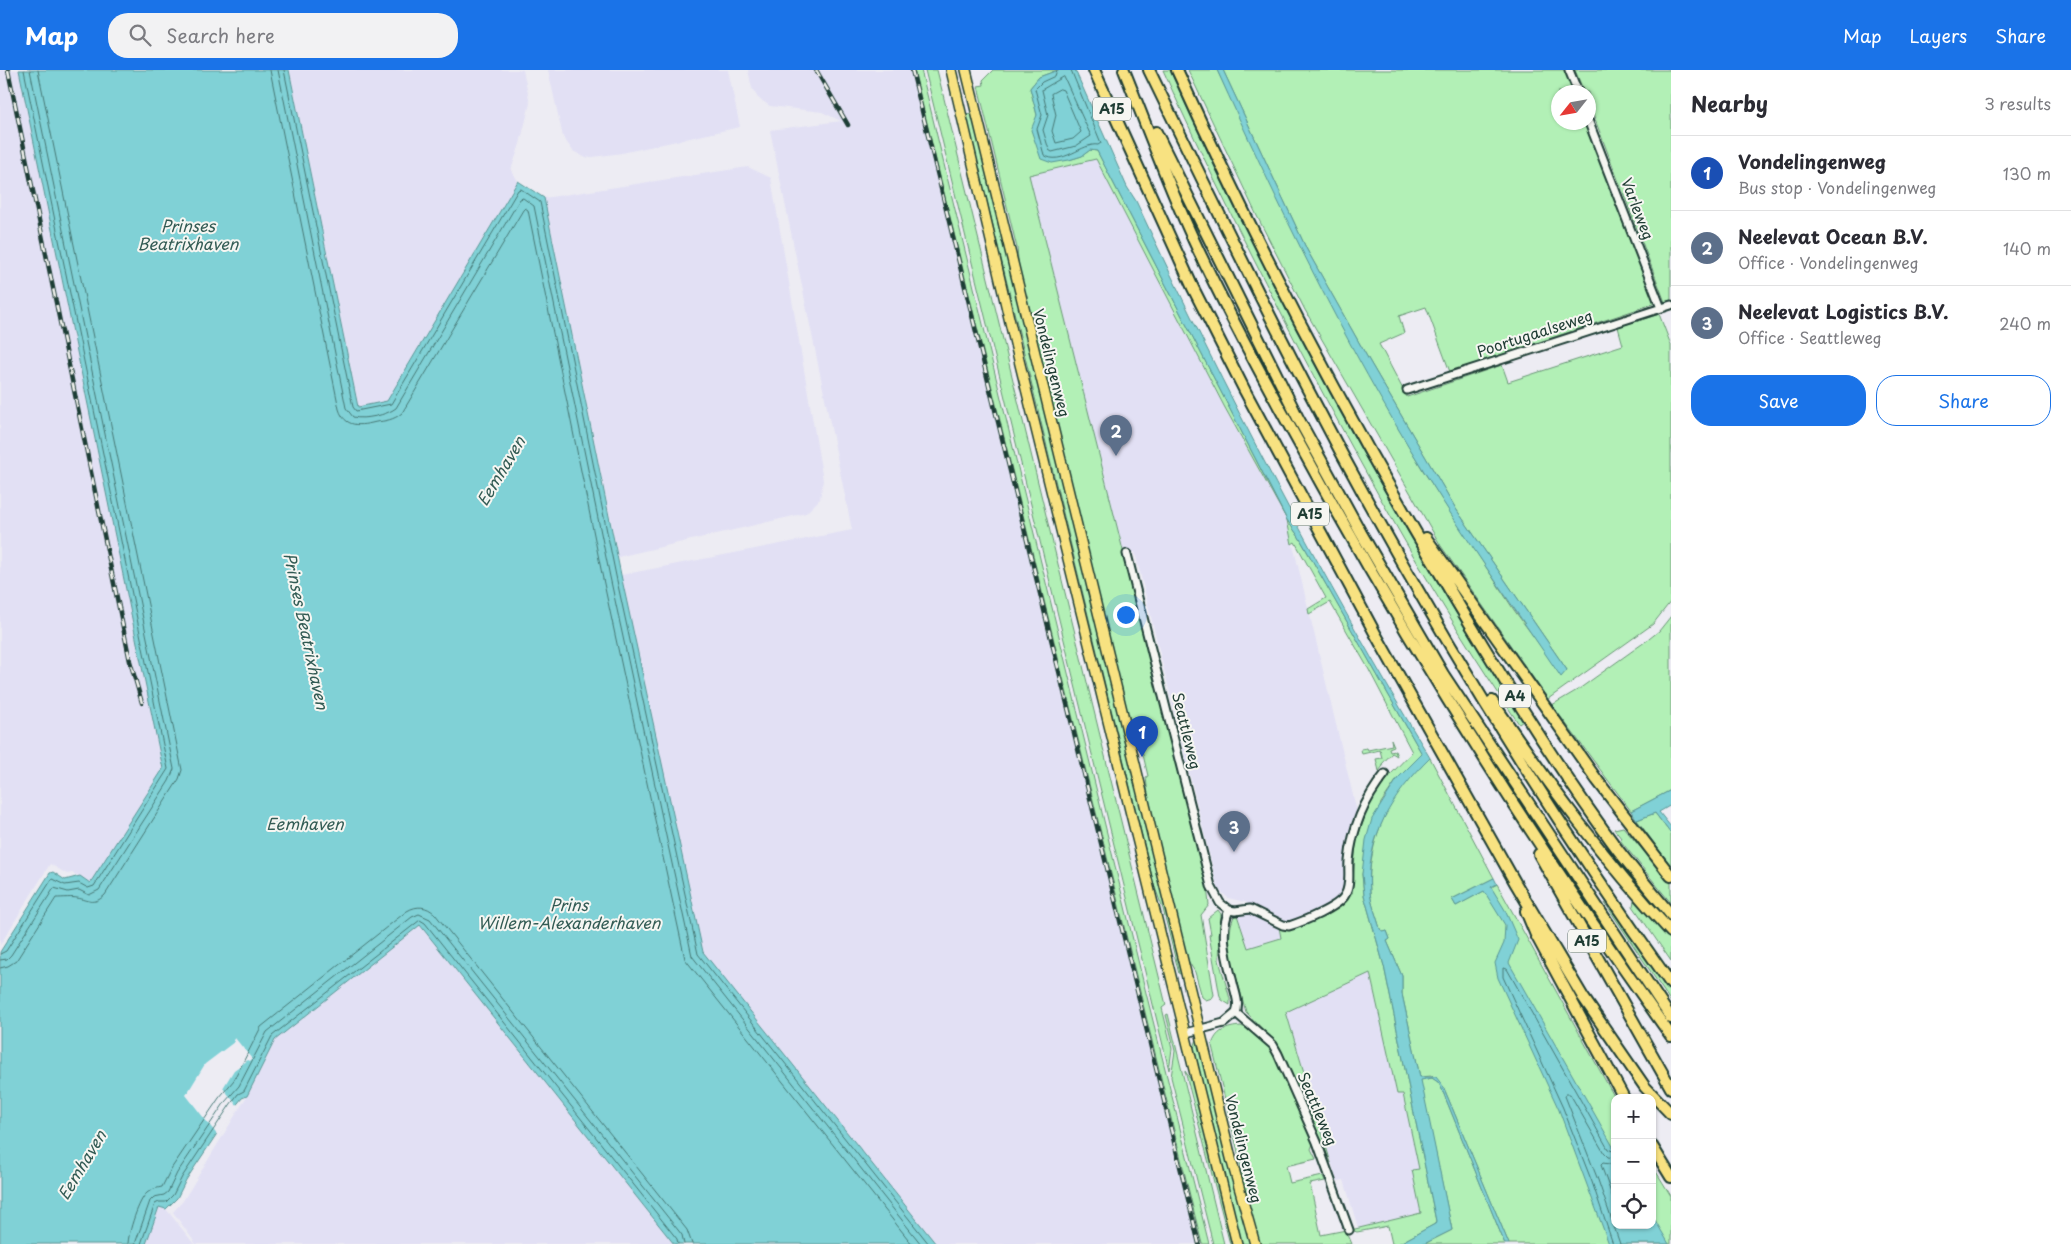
<!DOCTYPE html>
<meta charset="utf-8">
<style>
:root{--surface:#fff;--page:#f2f2f3;--text:#2b2b33;--muted:#7c7c81;--line:#e1e1e2;--accent:#1a73e8}
body{margin:0;font-family:"Playpen Sans",sans-serif;background:var(--page);color:var(--text)}
.controls{position:absolute;right:15px;bottom:15px;display:grid;overflow:hidden;border-radius:10px;box-shadow:0 1px 4px #0004}
.controls button{width:45px;height:45px;display:grid;place-items:center;padding:0;border:0;border-bottom:1px solid var(--line);background:var(--surface);color:var(--text);font:25px sans-serif}
.compass{position:absolute;left:1551px;top:15px;width:45px;height:45px;border-radius:50%;background:var(--surface);box-shadow:0 1px 4px #0004;rotate:239deg}
.you{position:absolute;left:1125px;top:544px;width:18px;height:18px;margin:-12px;border:4px solid #fff;border-radius:50%;background:#1a73e8;box-shadow:0 0 0 8px #1a73e833}
.badge{display:grid;place-items:center;width:32px;height:32px;border-radius:50%;background:var(--accent);color:#fff;font-size:16px;font-weight:700}
.pin{position:absolute;translate:-50% -41px;filter:drop-shadow(0 1px 2px #0008)}
.pin::after{content:'';position:absolute;top:26px;width:18px;height:15px;background:inherit;clip-path:polygon(0 0,100% 0,50% 100%)}
.list{margin:0;padding:0;list-style:none}
h2{display:flex;justify-content:space-between;align-items:center;height:65px;margin:0;padding:0 20px;font-size:21px}
h2 small{font-size:16px;font-weight:400;color:var(--muted)}
.list li{display:grid;grid-template-columns:32px 1fr auto;gap:15px;align-items:center;box-sizing:border-box;height:75px;padding:0 20px;border-top:1px solid var(--line)}
.list b{display:block;font-size:19px;white-space:nowrap}
.list p{margin:0;font-size:16px;white-space:nowrap;color:var(--muted)}
.list em{font-size:16px;font-style:normal;color:var(--muted)}
.actions{display:flex;gap:10px;padding:15px 20px}
.actions a{flex:1;padding:11px 0;border:1px solid var(--accent);border-radius:20px;text-align:center;font-size:18px;color:var(--accent)}
.actions .main{background:var(--accent);color:#fff}
.icon{flex:none;width:28px;height:28px;fill:none;stroke:currentColor;stroke-width:2;stroke-linecap:round;stroke-linejoin:round}
.map{position:relative;flex:none;width:1671px;height:1174px;overflow:hidden}
header{display:flex;align-items:center;gap:30px;box-sizing:border-box;height:70px;padding:0 25px;background:var(--accent);color:#fff}
header strong{font-size:24px}
nav{display:flex;gap:28px;margin-inline-start:auto;font-size:18px}
.search{width:350px;height:45px;background:var(--page);display:flex;align-items:center;gap:12px;box-sizing:border-box;padding:0 18px;border-radius:20px;color:var(--muted);font-size:19px}
main{display:flex}
aside{flex:1;background:var(--surface)}
.map>svg:first-child{display:block}
.built{fill:#e2e0f4}
.green{fill:#b2f0b6;stroke:#689675}
.water{fill:#80d1d6;stroke:#599695}
.pier{fill:#edecf3}
.lines{fill:none;stroke-linecap:round;stroke-linejoin:round}
.shore{stroke:#467875;stroke-width:1}
.minor-casing{stroke:#1f3d34;stroke-width:11}
.major-casing{stroke:#1f3d34;stroke-width:12}
.highway-casing{stroke:#1f3d34;stroke-width:14}
.minor{stroke:#f6f6f2;stroke-width:7}
.major{stroke:#f8e281;stroke-width:9}
.highway{stroke:#f8e281;stroke-width:10}
.rail-casing{stroke:#1f3d34;stroke-width:4.5}
.rail{stroke:#f6f6f2;stroke-width:2.5;stroke-dasharray:8;stroke-linecap:butt}
.labels{text-anchor:middle;stroke-width:4;stroke-linejoin:round;paint-order:stroke}
.shield{fill:#f6f6f2;stroke:#60746d;stroke-width:1}
.shield-label{font-size:14px;font-weight:bold;fill:#1f3d34}
.street-label{font-size:15px;fill:#1f3d34;stroke:#f6f6f2}
.water-label{font-size:16px;font-style:italic;fill:#325b54;stroke:#f6f6f2}
</style>
<header>
<strong>Map</strong>
<div class="search"><svg class="icon" aria-label="search" viewBox="0 0 24 24"><circle cx="10" cy="10" r="6"/><path d="M15 15l6 6"/></svg>Search here</div>
<nav><a>Map</a><a>Layers</a><a>Share</a></nav>
</header>
<main>
<div class="map">
<svg width="1671" height="1174" viewBox="0 0 1671 1174">
<rect width="100%" height="100%" fill="#edecf3"/>
<filter id="ink" filterUnits="userSpaceOnUse"><feTurbulence type="fractalNoise" baseFrequency=".02" numOctaves="2"/><feDisplacementMap in="SourceGraphic" scale="10" xChannelSelector="R" yChannelSelector="G"/><feConvolveMatrix kernelMatrix="1 2 1 2 8 2 1 2 1" color-interpolation-filters="sRGB"/></filter>
<g filter="url(#ink)">
<!-- built -->
<path class="built" d="M0,0H19L163,699L90,814L79,806L72,803L67,804L50,794L0,875Z
M289,0H523L530,33L520,74L511,100L518,111L387,331L358,337Z
M548,0H728L740,57L622,83L586,88L573,81L563,67Z
M748,0H919L1143,919L1208,1174H936L703,883L621,505L852,460L770,60L841,51L822,42L770,36L758,28L752,18Z
M1096,89L1224,336L1287,450L1357,742L1348,772L1345,819L1343,824L1336,831L1293,850L1282,851L1245,832L1228,828L1218,819L1135,482L1124,485L1029,105Z
M748,97L771,108L823,410L820,429L806,443L618,487L544,128Z
M1248,841L1279,857L1282,868L1247,879L1237,845Z
M420,855L674,1174H196L173,1142L183,1131L247,1026L275,970Z
M1370,903L1397,1024L1403,1023L1419,1099L1413,1101L1421,1144L1358,1158L1344,1110L1337,1111L1286,942Z
M159,1136L166,1139L194,1174H146Z"/>
<!-- green -->
<path class="green" d="M914,0H921L1145,919L1209,1174H1202L1196,1150Z
M925,0H937L1166,935L1162,938L1172,979L1169,1000Z
M993,0H1058L1039,7L1030,18L1037,45L1036,50L1069,90L1082,86L1090,80L1097,81L1287,450L1299,467L1422,684L1398,708L1381,733L1362,804L1364,825L1384,896L1436,1151L1435,1154L1398,1174H1392L1388,1156L1357,1162L1351,1160L1421,1143L1412,1100L1419,1099L1403,1024H1397L1370,903L1286,942L1331,1093L1280,977L1246,942L1232,892L1229,873L1231,855L1234,846L1237,845L1248,878L1281,868L1279,857L1293,858L1347,830L1352,823L1356,773L1369,733L1391,704L1412,682L1368,598L1330,532L1309,544L1308,539L1326,528L1295,472L1292,474L1287,450L1224,336L1096,89L1029,105L1207,816L1209,835L1201,845L1214,925L1212,928L1206,930L1202,927L1195,902L1187,889L1149,734L1146,707L1148,706L1141,676H1137L1130,659L1019,201L1017,178L978,16L984,15L983,10Z
M1163,0H1170C1272,226 1390,442 1523,651L1519,654C1438,535 1368,409 1301,282C1253,189 1206,96 1163,0Z
M1188,0H1217L1309,192L1396,354L1424,402L1514,540L1539,574L1567,600L1456,439L1370,292L1307,180L1223,0H1567L1575,22H1558V52L1587,53L1654,231L1653,234L1450,302L1426,237L1399,246L1404,263L1379,274L1407,327L1502,295L1508,312L1623,275L1618,257L1659,244L1671,275V531L1653,554L1548,629L1441,476L1350,318L1305,240L1257,146Z
M1575,0H1671V230L1665,232L1589,34L1588,22H1584Z
M972,44L1181,903L1179,904L1163,839L1154,815L966,45Z
M1671,546V720L1631,741L1552,635L1579,619L1649,569L1659,561Z
M1391,669L1394,676L1389,678L1390,682L1395,681L1397,686L1392,683L1382,694L1383,696L1379,701L1376,689L1382,688L1380,680L1362,684L1361,679L1367,678L1368,680L1392,675Z
M1430,688L1494,808L1452,829L1456,836L1497,814L1615,1028V1155H1652V1095L1671,1126V1174H1509L1443,1016L1432,1006L1420,1007L1402,924V906L1387,871L1390,869L1387,861L1384,862L1380,859C1377,847 1371,834 1370,822C1367,788 1379,750 1398,722C1407,710 1419,699 1430,688Z
M1655,743L1671,764V796L1637,750Z
M1623,757L1671,813V833L1620,770L1621,768L1614,759Z
M1634,831L1671,870V891L1633,836Z
M1605,833L1633,866L1671,920V932Z
M1218,840L1221,844L1219,890L1230,929V935L1222,930L1220,927L1209,865L1211,864L1208,848Z
M1168,944L1224,1174H1213L1171,1007L1175,981L1166,945Z
M1241,956L1248,959L1273,981L1313,1074L1311,1079L1316,1089L1286,1096L1290,1113L1323,1106L1325,1111L1310,1114L1321,1165L1346,1160L1352,1174H1259L1247,1133L1238,1082L1212,976C1215,961 1227,957 1241,956Z
M1197,969L1230,1102L1250,1174L1241,1173L1194,978Z
M1185,1001L1193,1013L1233,1174H1230Z
M1432,1008L1438,1012L1441,1017L1505,1174H1424L1452,1160L1420,1010Z"/>
<!-- water -->
<path class="water" d="M19,0H289L358,337L387,331L518,111L544,128L621,505L703,882L936,1174H674L420,855L275,970L247,1026L242,1028L234,1038L186,1110L177,1128L166,1139L159,1137L146,1174H0V882L50,803L53,802L65,810L80,806L90,813L163,699Z
M1058,0H1075L1127,117L1136,131C1225,322 1322,508 1430,688C1393,724 1365,767 1370,822C1371,834 1377,847 1380,859L1384,862L1387,861L1390,869L1387,871L1402,906V924L1420,1007H1436L1443,1016L1509,1174H1505L1441,1017L1438,1012L1432,1008L1421,1010L1452,1160L1424,1174H1398L1435,1154L1436,1151L1384,896L1364,825L1362,804L1366,770L1372,749L1398,708L1422,684L1299,467L1287,450L1097,81L1090,80L1082,86L1069,90L1052,93L1041,89L1031,60L1037,45L1030,18L1039,7Z
M1217,0H1223L1307,180L1370,292L1456,439L1567,600L1561,607C1515,539 1468,473 1425,403C1345,275 1279,137 1217,0Z
M1671,720V735L1659,742L1671,757V764L1655,743L1637,750L1631,741Z
M1494,808L1497,814L1491,817L1505,840L1518,870L1509,893L1615,1080V1155H1652V1145L1669,1174H1609L1559,1040L1498,908L1495,893L1504,873L1505,855L1484,821L1456,836L1452,829Z"/>
<!-- pier -->
<path class="pier" d="M235,968L252,989L250,991L248,990L234,1000L223,1018L236,1034L239,1035L218,1066L186,1025L205,994L234,972L233,970Z"/>
<g class="lines">
<!-- shore -->
<path class="shore" d="M270,0L339,339C345,358 360,356 376,352C385,351 394,350 402,343L523,140L525,138L528,140L603,509L685,889L912,1174
M278,0L346,338L353,347C364,350 387,345 396,338L520,129L523,128L534,136L610,507L692,886L921,1174
M284,0L353,337L356,341L391,334L518,120L521,119L540,132L616,506L698,884L929,1174
M1057,0L1055,6L1042,12L1035,19L1042,45L1037,59L1044,85C1061,97 1083,72 1098,75L1101,73L1071,0
M1064,7L1091,66L1076,76L1052,82L1049,80L1043,60L1048,45L1042,20Z
M1060,19L1063,20L1081,62L1073,69L1056,73L1052,61L1056,45L1051,24Z
M0,884L6,881L52,809L65,815L79,813L88,818L94,816L168,699L24,0
M0,890L7,889L11,885L54,818L68,822L79,820L89,825L99,820L169,711L174,699L30,0
M0,898L8,896L16,891L56,828C62,828 73,827 77,828C90,830 93,836 105,825L179,709L182,700L38,0
M1615,1088L1608,1087L1604,1083L1570,1024H1566L1565,1026L1598,1110L1620,1174
M1615,1095L1603,1093L1601,1095L1615,1134
M128,1174C128,1163 139,1129 147,1123C152,1119 157,1118 162,1117L171,1099L219,1028L234,1010L261,957L407,841C417,835 427,836 435,844L687,1160L692,1174
M135,1174L150,1131L154,1127L164,1125L168,1122L177,1103L225,1032L239,1016L267,962L412,847L419,844L430,849L682,1165L684,1174
M141,1174L155,1134L159,1132H166L173,1125L182,1107L230,1035L238,1024L244,1021L272,966L420,850L425,853L677,1169L678,1174
M1613,1174L1592,1112L1563,1038L1503,907V898L1507,899L1608,1079L1615,1082"/>
<defs>
<path id="minor" d="M1569,0L1578,22
M1588,50L1661,238
M1407,320L1671,235
M1127,484L1211,816L1220,833L1229,840L1235,841L1250,839L1283,855L1289,856C1302,852 1339,837 1345,825C1351,816 1348,802 1349,791C1352,758 1364,730 1385,704
M1229,840C1219,863 1227,889 1233,913C1235,923 1240,933 1236,943L1273,975L1278,984L1317,1072L1349,1160
M1186,963L1224,953L1236,943"/>
<path id="major" d="M951,0L1016,278L1237,1174
M966,0L1232,1092L1255,1174"/>
<path id="highway" d="M1094,0L1193,218L1245,321L1376,565L1516,814L1583,927L1645,1017L1671,1044
M1124,0C1147,57 1168,115 1194,171C1228,244 1266,314 1305,384C1415,586 1538,779 1671,966
M1149,0C1201,107 1252,213 1307,318C1414,524 1536,725 1671,914
M1177,0C1253,168 1338,331 1432,490C1490,588 1550,688 1618,780C1635,802 1653,823 1671,845
M1156,62L1298,348L1361,463L1443,604L1671,948
M1426,468L1597,710L1671,806
M1492,631C1547,712 1604,790 1671,862
M1539,784L1671,1018
M1526,841L1536,865L1624,1028
M1652,1076L1671,1107"/>
</defs>
<!-- minor casing -->
<use href="#minor" class="minor-casing"/>
<!-- major casing -->
<use href="#major" class="major-casing"/>
<!-- highway casing -->
<use href="#highway" class="highway-casing"/>
<!-- minor -->
<use href="#minor" class="minor"/>
<!-- major -->
<use href="#major" class="major"/>
<!-- highway -->
<use href="#highway" class="highway"/>
<defs>
<path id="rail" d="M8,0L130,591L142,633
M816,0L848,55
M912,0L1199,1174"/>
</defs>
<!-- rail casing -->
<use href="#rail" class="rail-casing"/>
<!-- rail -->
<use href="#rail" class="rail"/>
</g>
</g>
<g class="labels">
<!-- shield labels -->
<g class="shield">
<rect x="1093" y="27.5" width="38" height="23" rx="4"/>
<rect x="1291" y="432.5" width="38" height="23" rx="4"/>
<rect x="1499" y="614.5" width="32" height="23" rx="4"/>
<rect x="1568" y="859.5" width="38" height="23" rx="4"/>
</g>
<g class="shield-label">
<text x="1112" y="44">A15</text>
<text x="1310" y="449">A15</text>
<text x="1515" y="631">A4</text>
<text x="1587" y="876">A15</text>
</g>
<!-- street labels -->
<g class="street-label">
<text transform="translate(1637 139) rotate(69)" y="5">Varleweg</text>
<text transform="translate(1535 264) rotate(-18)" y="5">Poortugaalseweg</text>
<text transform="translate(1051 293) rotate(76)" y="5">Vondelingenweg</text>
<text transform="translate(1186 661) rotate(76)" y="5">Seattleweg</text>
<text transform="translate(1317 1039) rotate(67)" y="5">Seattleweg</text>
<text transform="translate(1243 1079) rotate(76)" y="5">Vondelingenweg</text>
</g>
<!-- water labels -->
<g class="water-label">
<text x="188" y="162">Prinses<tspan x="188" dy="18">Beatrixhaven</tspan></text>
<text transform="translate(501 401) rotate(-59)" y="6">Eemhaven</text>
<text transform="translate(306 561) rotate(78)" y="6">Prinses Beatrixhaven</text>
<text x="305" y="760">Eemhaven</text>
<text x="569" y="841">Prins<tspan x="569" dy="18">Willem-Alexanderhaven</tspan></text>
<text transform="translate(82 1095) rotate(-59)" y="6">Eemhaven</text>
</g>
</g>
</svg>
<div class="controls">
<button>+</button>
<button>−</button>
<button><svg class="icon" aria-label="locate" viewBox="0 0 24 24"><circle cx="12" cy="12" r="6"/><path d="M12 2v4M12 18v4M2 12h4M18 12h4"/></svg></button>
</div>
<svg class="compass" viewBox="-18 -18 36 36"><path d="M0-13l5 13h-10z" fill="#e53935"/><path d="M0 13l5-13h-10z" fill="#7c7c81"/></svg>
<div class="you"></div>
<div class="pin badge" style="left:1142px;top:687px;background:#1a4fb4">1</div>
<div class="pin badge" style="left:1116px;top:386px;background:#5c6f8a">2</div>
<div class="pin badge" style="left:1234px;top:782px;background:#5c6f8a">3</div>
</div>
<aside>
<h2>Nearby<small>3 results</small></h2>
<ul class="list">
<li><span class="badge" style="background:#1a4fb4">1</span><div><b>Vondelingenweg</b><p>Bus stop · Vondelingenweg</p></div><em>130 m</em></li>
<li><span class="badge" style="background:#5c6f8a">2</span><div><b>Neelevat Ocean B.V.</b><p>Office · Vondelingenweg</p></div><em>140 m</em></li>
<li><span class="badge" style="background:#5c6f8a">3</span><div><b>Neelevat Logistics B.V.</b><p>Office · Seattleweg</p></div><em>240 m</em></li>
</ul>
<div class="actions"><a class="main">Save</a><a>Share</a></div>
</aside>
</main>
